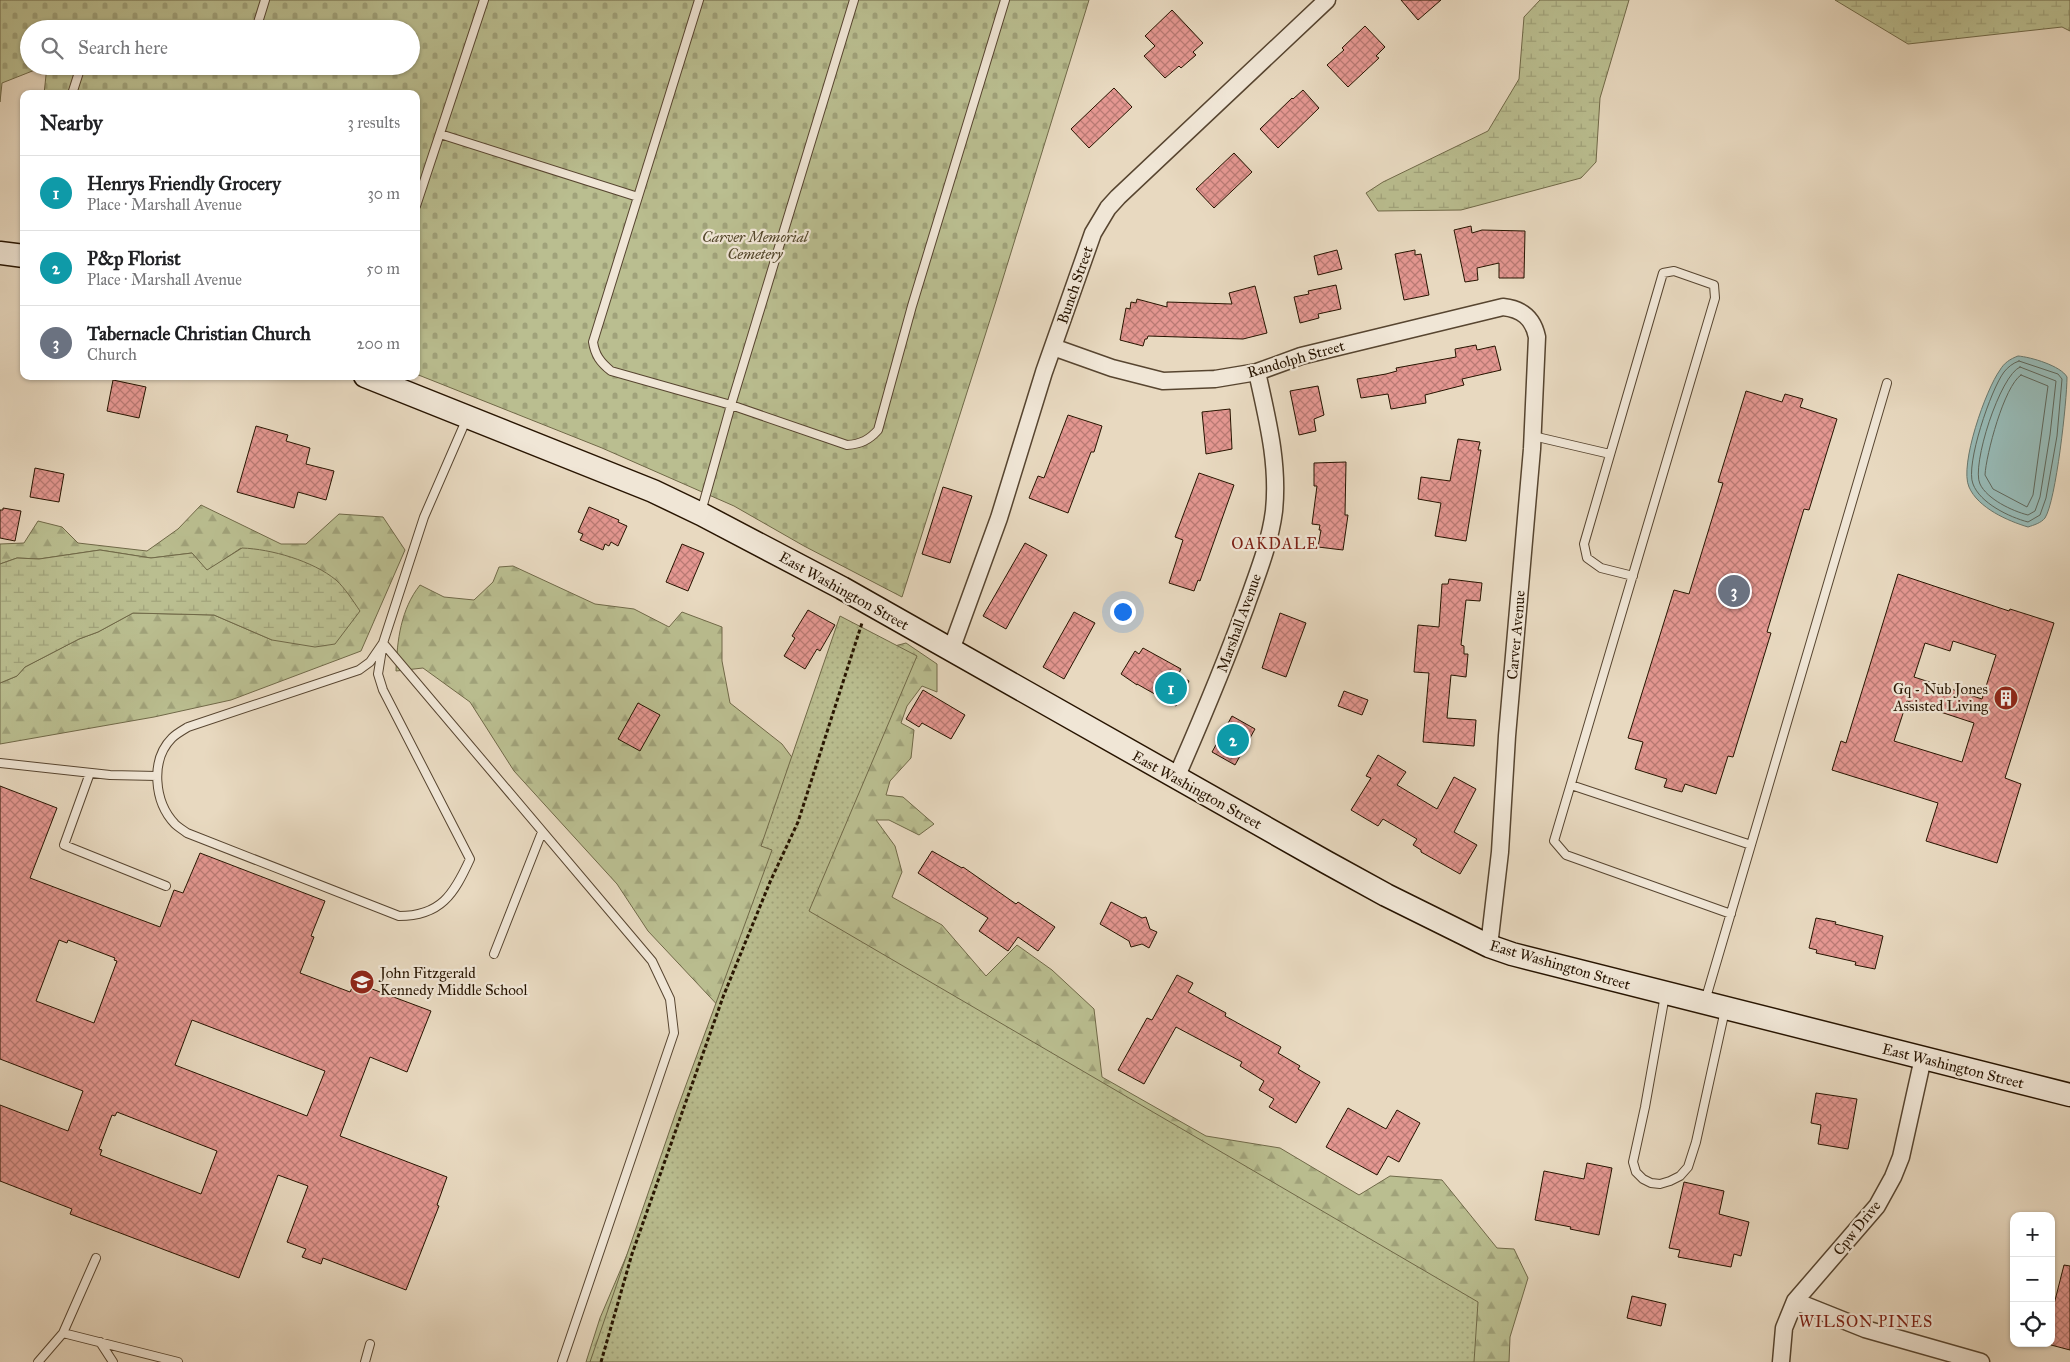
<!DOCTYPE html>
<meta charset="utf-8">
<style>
:root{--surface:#fff;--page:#f6f6f6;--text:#202124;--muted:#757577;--line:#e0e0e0;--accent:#8f2418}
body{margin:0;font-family:"IM FELL Great Primer",serif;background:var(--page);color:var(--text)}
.controls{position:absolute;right:15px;bottom:15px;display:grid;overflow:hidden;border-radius:10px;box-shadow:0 1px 4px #0004}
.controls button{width:45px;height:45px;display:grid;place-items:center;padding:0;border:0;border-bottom:1px solid var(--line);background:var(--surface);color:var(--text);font:25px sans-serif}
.you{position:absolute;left:1122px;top:611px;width:18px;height:18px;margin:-12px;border:4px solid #fff;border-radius:50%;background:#1a73e8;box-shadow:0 0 0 8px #1a73e833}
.badge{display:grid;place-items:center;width:32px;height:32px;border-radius:50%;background:var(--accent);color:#fff;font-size:16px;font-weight:700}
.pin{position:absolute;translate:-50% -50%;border:2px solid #fff;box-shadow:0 1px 5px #0006}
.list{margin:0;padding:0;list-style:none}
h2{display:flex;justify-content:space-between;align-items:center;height:65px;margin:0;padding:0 20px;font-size:21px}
h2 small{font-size:16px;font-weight:400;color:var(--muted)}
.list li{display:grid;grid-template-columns:32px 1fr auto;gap:15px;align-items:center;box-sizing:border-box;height:75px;padding:0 20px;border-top:1px solid var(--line)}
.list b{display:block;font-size:19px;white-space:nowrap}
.list p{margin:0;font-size:16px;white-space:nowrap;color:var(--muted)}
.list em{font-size:16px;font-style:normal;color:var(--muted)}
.icon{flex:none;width:28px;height:28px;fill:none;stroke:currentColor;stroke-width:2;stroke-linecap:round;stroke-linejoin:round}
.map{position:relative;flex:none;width:2070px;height:1362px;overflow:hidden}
.search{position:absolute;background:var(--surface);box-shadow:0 1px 4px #0004;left:20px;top:20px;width:400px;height:55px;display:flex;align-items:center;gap:12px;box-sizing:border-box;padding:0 18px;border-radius:28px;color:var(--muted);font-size:19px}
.panel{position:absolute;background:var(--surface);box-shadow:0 1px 4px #0004;left:20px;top:90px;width:400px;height:290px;border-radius:10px}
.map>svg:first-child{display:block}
.forest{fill:url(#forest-firs);stroke:#706948}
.wetland{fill:url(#wetland-marsh);stroke:#706948}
.cemetery{fill:url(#cemetery-stones);stroke:#706948}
.park{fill:url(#park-dots);stroke:#706948}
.water{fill:#97bab6;stroke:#6a786d}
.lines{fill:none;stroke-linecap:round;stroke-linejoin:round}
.shore{stroke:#5f675b;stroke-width:1}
.building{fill:url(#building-cross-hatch);stroke:#271400;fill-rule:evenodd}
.service-casing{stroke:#574530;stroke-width:10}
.minor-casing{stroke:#574530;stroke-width:19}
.secondary-casing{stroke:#271400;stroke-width:25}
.path{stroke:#271400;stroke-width:3;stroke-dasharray:4 2.5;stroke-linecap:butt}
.service{stroke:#f0e6d6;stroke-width:8}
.minor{stroke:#f0e6d6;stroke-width:16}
.secondary{stroke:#f0e6d6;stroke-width:22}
.labels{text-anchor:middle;stroke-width:4.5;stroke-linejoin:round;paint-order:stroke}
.park-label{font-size:15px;font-style:italic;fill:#53472b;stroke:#f0e6d6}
.street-label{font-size:15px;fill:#271400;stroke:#f0e6d6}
.poi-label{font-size:15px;fill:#271400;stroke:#f0e6d6;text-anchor:end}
.neighbourhood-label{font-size:16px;letter-spacing:1px;fill:#7a1f14;stroke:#f0e6d6}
</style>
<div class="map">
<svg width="2070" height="1362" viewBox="0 0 2070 1362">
<defs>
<pattern id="forest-firs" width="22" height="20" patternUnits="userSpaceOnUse" patternTransform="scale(1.25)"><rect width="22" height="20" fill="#babe90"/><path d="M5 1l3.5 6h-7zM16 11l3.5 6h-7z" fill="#a0a27a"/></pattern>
<pattern id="wetland-marsh" width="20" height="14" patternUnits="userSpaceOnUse" patternTransform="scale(1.25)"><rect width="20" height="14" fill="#babe90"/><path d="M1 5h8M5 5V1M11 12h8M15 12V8" fill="none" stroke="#a0a27a"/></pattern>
<pattern id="cemetery-stones" width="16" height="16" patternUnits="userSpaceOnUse" patternTransform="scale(1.25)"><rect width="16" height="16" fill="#babe90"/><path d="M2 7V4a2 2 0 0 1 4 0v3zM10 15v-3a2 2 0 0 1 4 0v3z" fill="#a0a27a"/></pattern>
<pattern id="park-dots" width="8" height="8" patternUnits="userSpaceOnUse" patternTransform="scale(1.25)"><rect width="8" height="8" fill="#babe90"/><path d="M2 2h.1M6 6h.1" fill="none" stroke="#a0a27a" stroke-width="1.8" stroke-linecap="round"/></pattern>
<pattern id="building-cross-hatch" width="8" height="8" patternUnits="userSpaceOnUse" patternTransform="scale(1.25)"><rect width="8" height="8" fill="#e49791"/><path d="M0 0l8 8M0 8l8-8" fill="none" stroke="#b97a74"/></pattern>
</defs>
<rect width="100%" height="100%" fill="#e8d9c0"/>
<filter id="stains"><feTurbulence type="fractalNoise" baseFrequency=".004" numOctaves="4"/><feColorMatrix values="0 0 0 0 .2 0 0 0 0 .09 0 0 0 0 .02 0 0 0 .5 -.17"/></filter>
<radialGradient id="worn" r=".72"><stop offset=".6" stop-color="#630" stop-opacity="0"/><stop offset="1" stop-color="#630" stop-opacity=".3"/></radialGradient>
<!-- forest -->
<path class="forest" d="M201,505L281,544H306L339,514L383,517L405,550L361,651L231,700L154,717L0,744V683L17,676L25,667L79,639L98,632L133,613L214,615L272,640L241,548L207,571L192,553L151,558L100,550L39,559L17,558L0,564V544L24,543L38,521L62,527L78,543L147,551L178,529Z
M513,566L595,604L634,609L669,627L682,612L722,627V661L730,703L782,744L832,811L872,652L906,643L937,664V692L922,686L907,706L901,723L914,730L911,758L890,781L886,795L903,797L934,824L919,835L889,820H876L895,846L902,872L892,897L942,925L986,976L1017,945L1052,970L1094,1009L1102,1077L1206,1136L1280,1148L1359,1195L1390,1176L1442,1180L1497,1248L1514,1249L1528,1278L1510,1337L1509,1362H586L600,1318L678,1135L724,1012L648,931L617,884L514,771L470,702L423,668L396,671C397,640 401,609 420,585L444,597L474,600L493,582L499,567Z"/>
<!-- wetland -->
<path class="wetland" d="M1540,0H1629L1600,98L1596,162L1581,178L1461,210L1378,211L1366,193L1383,182L1488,131L1519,79L1524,17Z
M1835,0H2070V31L2062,27L1908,44Z
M242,548C271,549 313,561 336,580C345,588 353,601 360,611L335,644L315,647L272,640L214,615L133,613L98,632L79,639L25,667L17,676L0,683V564L17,558L39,559L100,550L151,558L192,553L207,570Z"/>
<!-- cemetery -->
<path class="cemetery" d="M0,0H1089L996,301L902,597L804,546L734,506L602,448L416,374V94H44L47,66H411V29H29V66H45L2,83L0,102Z"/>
<!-- park -->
<path class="park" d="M840,616L917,656L809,911L1478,1302L1474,1362H590L675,1115L772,850L761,846Z"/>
<!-- water -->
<path class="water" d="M2018,356C2031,357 2061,366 2067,377C2067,401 2056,501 2045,518C2041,523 2034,525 2028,527C2008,521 1978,508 1969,487C1959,465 1986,389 2000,370C2004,363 2010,359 2018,356Z"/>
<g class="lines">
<!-- shore -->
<path class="shore" d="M2019,361L2058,374L2062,379L2057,436L2046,498L2040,515L2028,522C2009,517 1980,503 1973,484C1965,465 1991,389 2004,372C2008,367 2013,363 2019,361Z
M2020,367L2056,381L2050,435L2040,497L2035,511L2028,515C2012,511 1987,499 1980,484C1971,466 2000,375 2020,367Z
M2021,375L2048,386L2033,495L2027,507L1993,489L1985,475C1986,455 2004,386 2021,375Z"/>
</g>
<!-- building -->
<path class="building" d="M1401,0H1441L1418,20Z
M1172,10L1203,43L1193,52L1196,55L1181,68L1179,66L1165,78L1144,56L1155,46L1145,36Z
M1365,26L1385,47L1376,56L1379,58L1348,87L1327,65L1344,50L1342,48Z
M1114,88L1132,107L1089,148L1071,129Z
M1303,90L1319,108L1278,148L1260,129L1292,98L1293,99Z
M1234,153L1252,172L1214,208L1196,189Z
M1471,226L1472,233L1482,230L1525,231L1524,278H1499V263L1477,268L1478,280L1465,282L1454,230Z
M1337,250L1342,269L1318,275L1314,256Z
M1415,250V255L1421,254L1429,295L1404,300L1395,254Z
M1336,285L1341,309L1318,314L1319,318L1300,323L1294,297L1309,294L1308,291Z
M1255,286L1267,333L1243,339L1148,336L1147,339H1145L1143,346L1120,340L1126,308L1130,309L1131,302L1136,303L1137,299L1167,307V302L1232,304L1229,293Z
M1476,345L1477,350L1495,346L1501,370L1462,379L1464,385L1425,395L1426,403L1391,409L1388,394L1361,398L1357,379L1386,374L1397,371L1396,368L1456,357L1455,349Z
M113,380L146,387L139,418L107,411Z
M1318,386L1324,415L1314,419L1316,431L1299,435L1290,391Z
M1746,391L1782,402L1785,394L1803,399L1800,407L1837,419L1809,510L1804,509L1767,632L1771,633L1733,757L1728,756L1716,794L1685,784L1682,792L1664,787L1667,779L1635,769L1643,742L1628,738L1674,590L1689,594L1723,483L1718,482Z
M1230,409L1232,449L1206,454L1202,412Z
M1068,415L1102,426L1094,452H1091L1068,513L1029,498L1038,476L1044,478Z
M256,426L288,435L286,441L310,448L306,464L334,471L326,500L298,492L294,508L237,492Z
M1458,439L1480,442L1478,450H1481L1466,541L1435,536L1441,503L1418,499L1421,477L1450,481Z
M1346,462L1345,515H1348L1343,550L1318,547L1321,530H1319L1320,525L1312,524L1317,486H1314V463Z
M35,468L64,474L59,502L30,497Z
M1199,473L1234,485L1200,581L1198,580L1194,591L1169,583L1183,540L1175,537Z
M943,487L972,496L950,563L922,554Z
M589,507L619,520L618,522L627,526L618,546L611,542L609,546L605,544L603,550L580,540L583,534L578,532Z
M3,508L21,511L15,541L0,538V510H3Z
M1025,543L1047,555L1006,629L983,616Z
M682,544L704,553L688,591L666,582Z
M1898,574L2009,611L2010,609L2054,623L2005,778L2021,784L1997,863L1926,841L1938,803L1832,770L1841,741L1846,743ZM1953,641L1996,655L1982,699L1914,677L1925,643L1950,651ZM1907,701L1974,723L1962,762L1894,741Z
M1449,579L1482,583L1480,601L1466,600L1461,645L1464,646V654H1468L1466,677L1451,675L1447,718L1476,720L1474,746L1423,742L1429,673L1414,672L1418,625L1439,627L1442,584H1448Z
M808,610L835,625L820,651L817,649L805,669L784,656L795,638L792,636Z
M1074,612L1095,623L1064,679L1043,667Z
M1280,613L1306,623L1286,677L1262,668Z
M1143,648L1181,669L1178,675L1189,681L1176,706L1137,684V685L1121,674L1135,651L1139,654Z
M923,690L965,715L951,739L922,723L919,727L906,719Z
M1344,691L1368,700L1362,715L1338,706Z
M638,703L660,715L640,751L618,739Z
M1232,716L1255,729L1235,765L1212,752Z
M1378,755L1406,772L1397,785L1437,809L1454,777L1476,789L1454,832L1477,845L1460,874L1421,852V850L1413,845L1417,839L1383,819L1378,826L1351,810L1371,778L1366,776Z
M0,786L57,808L30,878L160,927L174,890L183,893L200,853L325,901L311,936L314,937L300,973L350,992L353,986L355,987L356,983L431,1011L407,1072L370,1057L340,1136L447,1177L437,1205L439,1206L406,1290L323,1258L321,1264L302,1257L306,1249L287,1242L308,1186L278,1175L239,1278L70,1214L72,1209L0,1181V1105L68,1131L83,1091L0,1059ZM59,940L67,943L68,940L115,958L114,960L117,961L94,1023L36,1001ZM192,1020L325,1071L307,1116L175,1065ZM117,1112L217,1151L201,1194L100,1155L102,1150L99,1149L112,1115L115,1116Z
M932,851L962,868L963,867L1016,904L1018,902L1055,927L1038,951L1018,937L1008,951L979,931L988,918L918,873Z
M1111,902L1142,918L1146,917L1150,929L1157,932L1149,948L1142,944L1131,947L1129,941L1100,924Z
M1816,918L1836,922L1835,924L1883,936L1875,969L1855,965L1856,962L1816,953L1817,950L1809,948Z
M1177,975L1193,983L1188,992L1226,1013L1225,1016L1281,1047L1278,1053L1300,1066L1298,1069L1320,1082L1296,1123L1269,1107L1274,1099L1259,1090L1264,1081L1240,1066L1242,1062L1176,1027L1144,1084L1118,1070L1147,1018L1152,1020Z
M1816,1093L1857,1099L1848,1149L1818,1144L1821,1125L1811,1123Z
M1348,1108L1386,1129L1397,1110L1420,1123L1399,1162L1388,1156L1377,1175L1326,1147Z
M1587,1163L1612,1168L1599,1235L1570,1229L1571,1227L1535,1220L1544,1171L1584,1179Z
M1684,1182L1724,1191L1719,1214L1749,1222L1741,1256L1734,1254L1731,1267L1678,1257L1680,1250L1669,1248Z
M2064,1265L2070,1266V1350L2051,1345V1316Z
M1632,1296L1666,1304L1661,1326L1627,1318Z"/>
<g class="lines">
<defs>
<path id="service" d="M699,0L593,342C595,355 600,362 611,371L731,405L847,445C861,444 869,440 878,430L912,306L1005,0
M111,29H133
M256,29L265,0
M72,94L81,66
M440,134L638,197
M416,206L484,0
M1533,436L1610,454
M701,512L731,405L854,0
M1633,576L1601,568L1587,558L1584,544L1663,273L1674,271L1714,285L1715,298C1661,479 1608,660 1554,841L1566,855L1731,914
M383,643L378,674L383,690L470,859C454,894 441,916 399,916L187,833C183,830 178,827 175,824C154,802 150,760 172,738C176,734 183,730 188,727L359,670L370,662L383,643L424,517L467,418
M383,643L652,961L670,999L674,1033L562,1362
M0,763L110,775L157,776
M90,773L64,845L166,886
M1571,785L1751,845
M494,954L542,832
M1665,995L1645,1107L1633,1162L1636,1172L1643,1179L1651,1183L1660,1184L1670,1181L1680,1176L1688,1167L1696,1142L1725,1010
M1705,1001L1887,383
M96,1258L63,1333L178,1362
M100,1342L113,1362
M38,1362L63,1333
M365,1362L370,1344"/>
<path id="minor" d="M1053,347L1112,368L1163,381L1215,379L1257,372L1301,356L1503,307C1522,309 1533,318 1537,337L1532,449L1507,736L1500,852L1489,946
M951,650L999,518L1044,372L1093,233L1108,208L1118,197L1327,0
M1176,778C1201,721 1225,664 1246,606C1257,575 1270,543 1274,511C1279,463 1267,418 1257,372
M1795,1301L1865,1329L1981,1362
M1781,1362L1784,1328L1795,1301L1877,1206L1893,1177L1901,1157L1923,1058"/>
<path id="secondary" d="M0,253L24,256
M365,376L653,491L701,514L842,588L1326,862L1386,895L1489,946L1512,954L2070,1095"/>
</defs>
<!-- service casing -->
<use href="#service" class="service-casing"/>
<!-- minor casing -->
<use href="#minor" class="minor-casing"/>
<!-- secondary casing -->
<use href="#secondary" class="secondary-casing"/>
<!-- path -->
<path class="path" d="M601,1362L632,1254L723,997L770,882L798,822L862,623"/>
<!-- service -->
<use href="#service" class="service"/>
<!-- minor -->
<use href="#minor" class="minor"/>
<!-- secondary -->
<use href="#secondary" class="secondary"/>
</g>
<!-- icons -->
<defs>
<symbol id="building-disc" viewBox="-11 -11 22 22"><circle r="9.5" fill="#8f2418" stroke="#f0e6d6"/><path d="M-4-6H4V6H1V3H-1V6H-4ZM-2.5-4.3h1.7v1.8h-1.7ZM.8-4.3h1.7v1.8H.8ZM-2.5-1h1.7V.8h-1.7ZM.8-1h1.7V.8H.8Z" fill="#fff"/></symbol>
<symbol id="school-disc" viewBox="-11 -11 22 22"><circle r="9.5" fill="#8f2418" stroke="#f0e6d6"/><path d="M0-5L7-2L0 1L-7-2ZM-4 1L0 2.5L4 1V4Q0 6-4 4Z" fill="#fff"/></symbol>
</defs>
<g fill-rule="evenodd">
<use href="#building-disc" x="1992" y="684" width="28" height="28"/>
<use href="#school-disc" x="348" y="968" width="28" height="28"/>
</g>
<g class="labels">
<!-- park labels -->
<g class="park-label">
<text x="755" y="242">Carver Memorial<tspan x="755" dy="17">Cemetery</tspan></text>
</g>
<!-- street labels -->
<g class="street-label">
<text transform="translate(1075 285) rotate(-71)" y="5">Bunch Street</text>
<text transform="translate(1296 359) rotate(-16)" y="5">Randolph Street</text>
<text transform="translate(844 591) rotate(29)" y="5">East Washington Street</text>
<text transform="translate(1239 623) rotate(-70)" y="5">Marshall Avenue</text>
<text transform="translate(1516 635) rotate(-85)" y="5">Carver Avenue</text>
<text transform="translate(1197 790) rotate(29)" y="5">East Washington Street</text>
<text transform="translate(1560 965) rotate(16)" y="5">East Washington Street</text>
<text transform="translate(1953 1066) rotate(14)" y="5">East Washington Street</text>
<text transform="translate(1857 1228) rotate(-51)" y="5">Cpw Drive</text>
</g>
<!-- poi labels -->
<g class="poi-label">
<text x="1988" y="694">Gq - Nub Jones<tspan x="1988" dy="17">Assisted Living</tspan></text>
<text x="380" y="978" text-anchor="start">John Fitzgerald<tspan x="380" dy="17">Kennedy Middle School</tspan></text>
</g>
<!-- neighbourhood labels -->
<g class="neighbourhood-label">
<text x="1275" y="549">OAKDALE</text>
<text x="1866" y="1327">WILSON PINES</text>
</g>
</g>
<rect width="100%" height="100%" filter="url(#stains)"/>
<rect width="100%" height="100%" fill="url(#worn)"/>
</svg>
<div class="controls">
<button>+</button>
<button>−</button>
<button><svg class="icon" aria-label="locate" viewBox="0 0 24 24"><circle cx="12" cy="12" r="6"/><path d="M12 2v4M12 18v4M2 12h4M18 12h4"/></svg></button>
</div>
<div class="you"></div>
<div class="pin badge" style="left:1171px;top:688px;background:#0f9aa8">1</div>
<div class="pin badge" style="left:1233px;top:740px;background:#0f9aa8">2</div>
<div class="pin badge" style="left:1734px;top:591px;background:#6b7280">3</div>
<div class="search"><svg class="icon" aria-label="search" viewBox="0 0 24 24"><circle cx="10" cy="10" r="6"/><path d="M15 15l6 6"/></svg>Search here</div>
<section class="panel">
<h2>Nearby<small>3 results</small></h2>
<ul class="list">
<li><span class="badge" style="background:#0f9aa8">1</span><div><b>Henrys Friendly Grocery</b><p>Place · Marshall Avenue</p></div><em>30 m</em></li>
<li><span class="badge" style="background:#0f9aa8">2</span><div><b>P&amp;p Florist</b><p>Place · Marshall Avenue</p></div><em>50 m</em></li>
<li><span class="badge" style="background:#6b7280">3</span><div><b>Tabernacle Christian Church</b><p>Church</p></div><em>200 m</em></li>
</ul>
</section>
</div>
